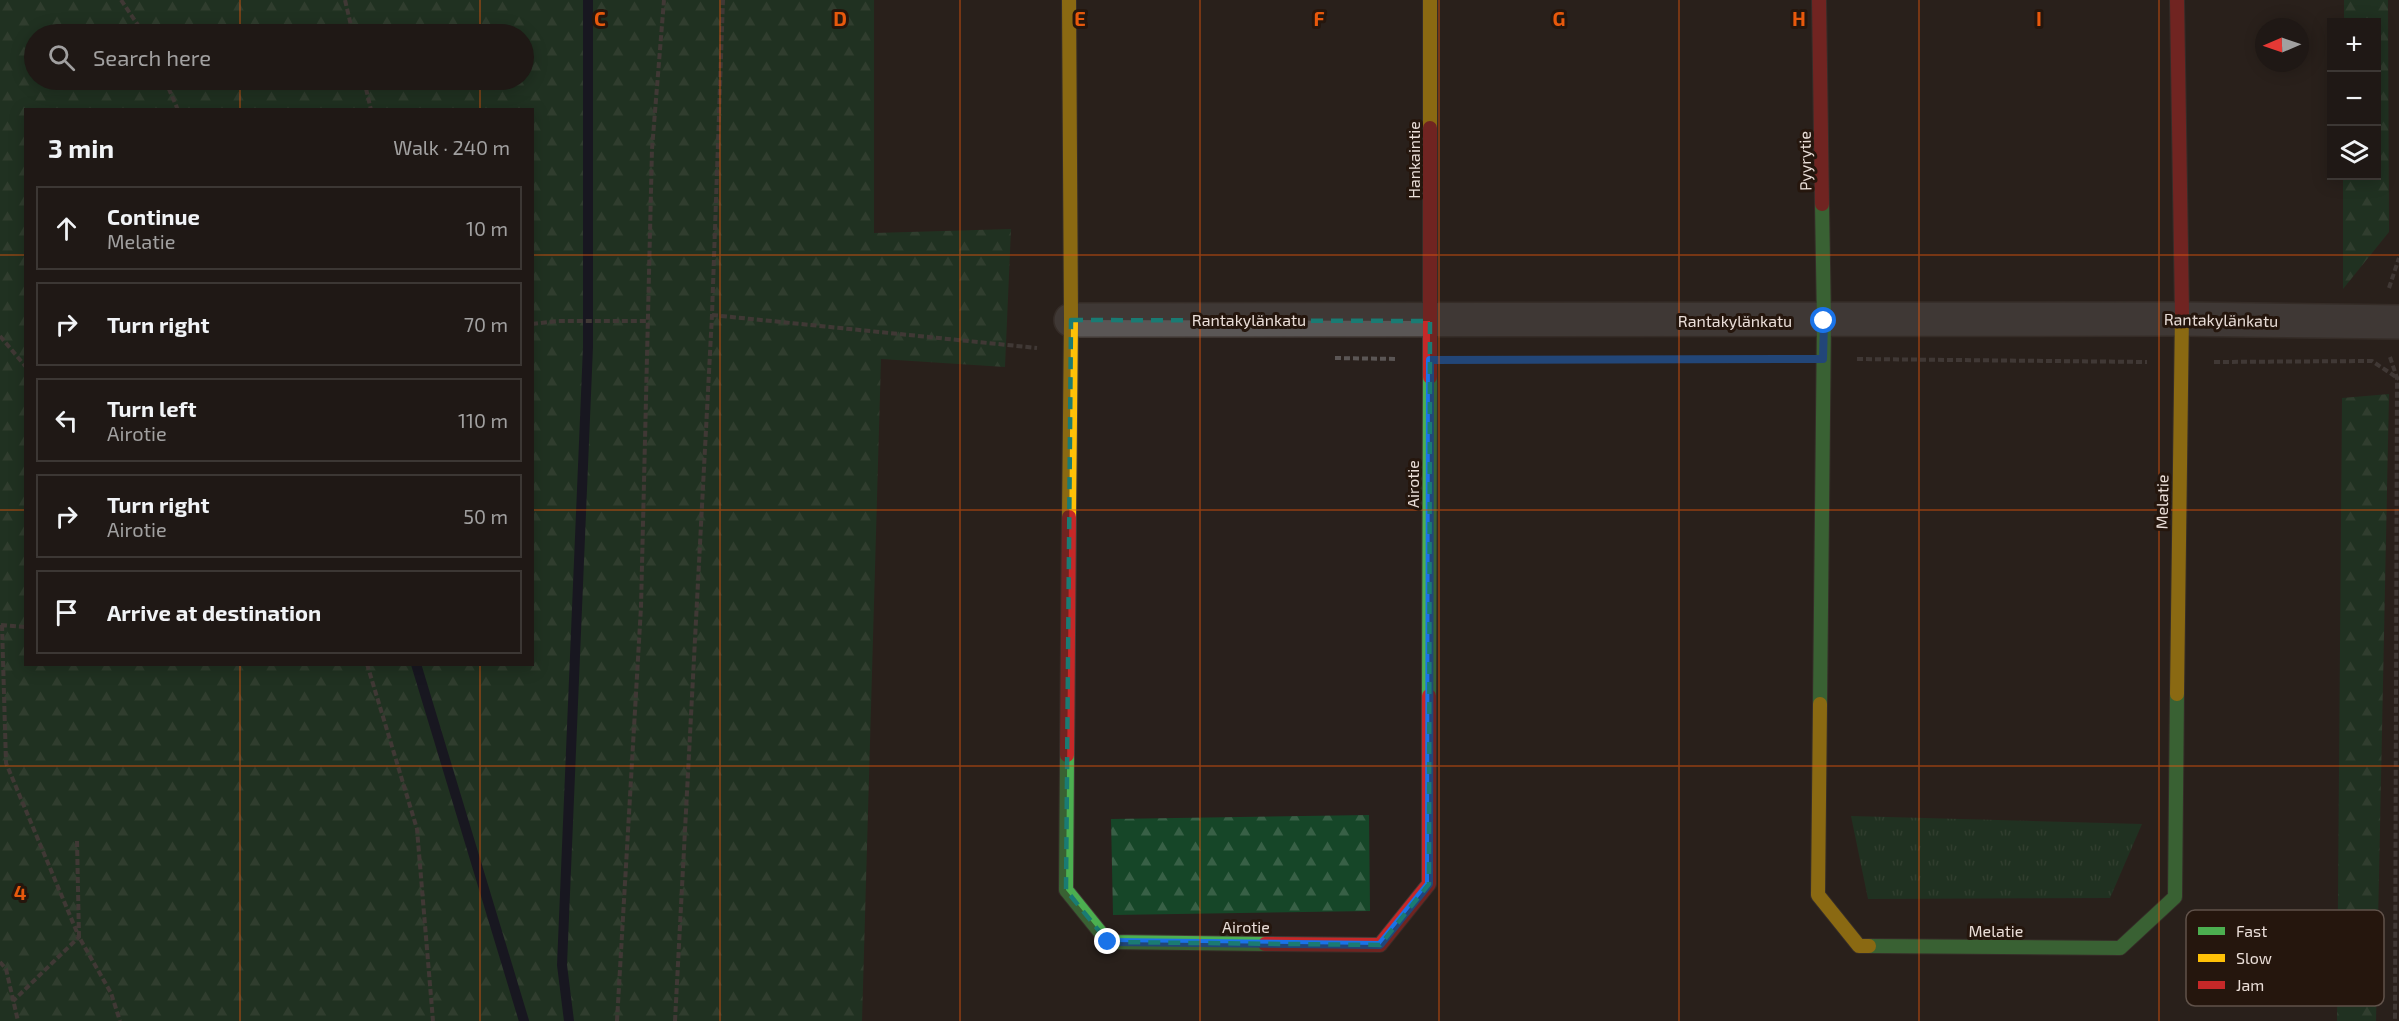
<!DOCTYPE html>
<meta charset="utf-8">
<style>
:root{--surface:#1f1815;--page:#2c2522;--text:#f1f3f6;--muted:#a1a0a0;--line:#3c3734}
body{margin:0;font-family:"Exo 2",sans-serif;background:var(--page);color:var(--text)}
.controls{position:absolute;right:18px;top:18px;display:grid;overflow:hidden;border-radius:0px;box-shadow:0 3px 15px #0003}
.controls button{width:54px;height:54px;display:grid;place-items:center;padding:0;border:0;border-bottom:2px solid var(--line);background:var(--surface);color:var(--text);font:30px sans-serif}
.compass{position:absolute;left:2255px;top:18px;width:54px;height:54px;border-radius:50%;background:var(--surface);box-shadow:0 3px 15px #0003;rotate:268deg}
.stop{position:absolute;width:18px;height:18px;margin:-14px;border:4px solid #1a73e8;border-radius:50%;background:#fff}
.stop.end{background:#1a73e8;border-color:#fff;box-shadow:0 2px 6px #0008}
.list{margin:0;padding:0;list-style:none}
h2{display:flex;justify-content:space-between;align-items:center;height:78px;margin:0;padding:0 24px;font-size:26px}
h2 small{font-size:20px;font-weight:400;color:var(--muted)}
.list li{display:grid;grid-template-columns:39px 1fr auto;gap:18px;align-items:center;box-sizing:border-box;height:84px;margin:0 12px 12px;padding:0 12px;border:2px solid var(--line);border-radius:0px}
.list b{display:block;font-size:22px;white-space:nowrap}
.list p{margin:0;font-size:20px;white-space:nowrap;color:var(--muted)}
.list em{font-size:20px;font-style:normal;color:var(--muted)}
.icon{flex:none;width:33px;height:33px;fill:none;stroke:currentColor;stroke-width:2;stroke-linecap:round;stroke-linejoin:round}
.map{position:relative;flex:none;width:2399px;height:1021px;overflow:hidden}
.search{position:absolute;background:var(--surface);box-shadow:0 3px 15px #0003;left:24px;top:24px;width:510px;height:66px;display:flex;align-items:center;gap:15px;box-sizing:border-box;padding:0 21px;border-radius:33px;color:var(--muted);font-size:22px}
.panel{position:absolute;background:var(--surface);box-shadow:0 3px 15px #0003;left:24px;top:108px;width:510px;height:558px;border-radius:0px}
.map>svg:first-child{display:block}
.grass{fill:url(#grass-tufts)}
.forest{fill:url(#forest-firs);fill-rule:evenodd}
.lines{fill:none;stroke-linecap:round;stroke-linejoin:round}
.stream{stroke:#040d26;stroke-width:10}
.street-casing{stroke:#433b37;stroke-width:36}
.fast-casing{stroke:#433b37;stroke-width:16}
.slow-casing{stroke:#433b37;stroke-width:16}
.jam-casing{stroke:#433b37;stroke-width:16}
.path{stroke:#5b5655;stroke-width:4;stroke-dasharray:6 3;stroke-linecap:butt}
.street{stroke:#5a5655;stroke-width:33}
.fast{stroke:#4caf50;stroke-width:14}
.slow{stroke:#ffc107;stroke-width:14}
.jam{stroke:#c62828;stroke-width:14}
.route{stroke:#1a73e8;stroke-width:8}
.marked{fill:none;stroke:#1a7b73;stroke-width:4.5;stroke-dasharray:12 8;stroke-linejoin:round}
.grid{fill:none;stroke:#e8590c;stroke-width:1.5;stroke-opacity:0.55}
.labels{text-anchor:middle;stroke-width:6;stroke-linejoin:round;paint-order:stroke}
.street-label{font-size:16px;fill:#eaded8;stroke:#25160d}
.key{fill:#25160d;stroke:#60524a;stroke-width:1.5}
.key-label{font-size:16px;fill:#eaded8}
.grid-label{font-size:20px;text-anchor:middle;font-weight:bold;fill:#e8590c;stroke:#25160d;stroke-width:6;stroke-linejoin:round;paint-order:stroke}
</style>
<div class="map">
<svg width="2399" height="1021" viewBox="0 0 2399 1021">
<defs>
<pattern id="grass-tufts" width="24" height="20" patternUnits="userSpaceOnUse" patternTransform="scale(1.5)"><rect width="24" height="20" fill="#164628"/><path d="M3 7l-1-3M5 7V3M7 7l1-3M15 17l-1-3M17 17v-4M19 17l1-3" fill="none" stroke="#386046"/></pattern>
<pattern id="forest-firs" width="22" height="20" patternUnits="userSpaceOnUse" patternTransform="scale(1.5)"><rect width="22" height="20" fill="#164628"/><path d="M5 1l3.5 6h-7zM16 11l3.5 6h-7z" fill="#386046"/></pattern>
</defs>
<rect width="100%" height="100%" fill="#29201c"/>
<!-- grass -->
<path class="grass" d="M1851,816L2142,824L2110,898L1868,899Z"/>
<!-- forest -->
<path class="forest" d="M0,0H874V233L1011,229L1005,367L881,359L862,1021H0ZM524,34V80H34V34ZM26,110H532V664H26Z
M2344,0H2388L2389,232L2343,289V176H2376V22H2344Z
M2389,394L2376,1021H2337L2342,398Z
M1369,815L1370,911L1113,915L1111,819Z"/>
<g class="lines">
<!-- stream -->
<path class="stream" d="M416,664L524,1021
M569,1021L562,965L588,347V0"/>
<defs>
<path id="street" d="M1071,320L2182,319L2399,322"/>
<path id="fast" d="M1429,696L1430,377
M1820,704L1824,321L1822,204
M1067,755L1066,890L1108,942L1265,944
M1869,946L2120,948L2175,897L2177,694"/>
<path id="slow" d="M1069,0L1071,320L1069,517
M1430,128V0
M2177,694L2182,313
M1820,704L1818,895L1859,946H1869"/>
<path id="jam" d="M1819,0L1822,204
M2177,0L2182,313
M1430,377V128
M1067,755L1069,517
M1265,944L1380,945L1429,884V696"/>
</defs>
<!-- street casing -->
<use href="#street" class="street-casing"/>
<!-- fast casing -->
<use href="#fast" class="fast-casing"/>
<!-- slow casing -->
<use href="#slow" class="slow-casing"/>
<!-- jam casing -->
<use href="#jam" class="jam-casing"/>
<!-- path -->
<path class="path" d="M121,0L144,34
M345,0L353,34
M165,80L178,110
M364,80L371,110
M2389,288L2399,258
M712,315L1037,348
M532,324L558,321H647
M0,336L26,367
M2390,357L2397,378L2395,1021
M1335,358L1397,359
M1857,359L2147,362
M1464,360L1790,359
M2214,362L2372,361L2399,379
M1,625L26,627
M2,625L6,763L79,937L13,1001
M367,664L417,829L433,1021
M77,841L79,937L111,993L120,1021
M0,962L6,969L18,1021
M617,1021L641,607L652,149L664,0
M675,1021L712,315L723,0"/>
<!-- street -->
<use href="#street" class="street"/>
<!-- fast -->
<use href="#fast" class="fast"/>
<!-- slow -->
<use href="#slow" class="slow"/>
<!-- jam -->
<use href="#jam" class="jam"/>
</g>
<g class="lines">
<!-- route -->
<path class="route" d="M1108,942L1380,945L1429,884L1430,360L1823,359L1824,321"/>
</g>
<!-- marked area -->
<path d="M0 0H2399V1021H0ZM1071,320L1430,321L1429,884L1380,945L1108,942L1066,890Z" fill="#29201c" fill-opacity=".55" fill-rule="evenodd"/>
<path class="marked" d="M1071,320L1430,321L1429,884L1380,945L1108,942L1066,890Z"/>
<!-- grid -->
<path class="grid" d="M240,0V34M480,0V34M720,0V1021M960,0V1021M1200,0V1021M1439,0V1021M1679,0V1021M1919,0V1021M2159,0V1021M240,80V110M480,80V110M0,255H26M532,255H2399M0,510H26M532,510H2399M240,664V1021M480,664V1021M0,766H2399"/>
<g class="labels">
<!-- street labels -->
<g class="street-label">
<text transform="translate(1414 160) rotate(-90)" y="6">Hankaintie</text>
<text transform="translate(1805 161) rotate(-91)" y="6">Pyyrytie</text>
<text x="1249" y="326">Rantakylänkatu</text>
<text transform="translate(2221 320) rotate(1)" y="6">Rantakylänkatu</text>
<text x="1735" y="327">Rantakylänkatu</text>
<text transform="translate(1413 484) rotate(-90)" y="6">Airotie</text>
<text transform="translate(2162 502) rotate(-89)" y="6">Melatie</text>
<text x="1246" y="933">Airotie</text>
<text x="1996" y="937">Melatie</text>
</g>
</g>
<!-- legend -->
<rect x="2186" y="910" width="198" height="96" rx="9" class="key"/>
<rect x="2198" y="927" width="27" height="8" fill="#4caf50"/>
<rect x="2198" y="954" width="27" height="8" fill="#ffc107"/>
<rect x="2198" y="981" width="27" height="8" fill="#c62828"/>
<g class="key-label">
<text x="2236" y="937">Fast</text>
<text x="2236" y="964">Slow</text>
<text x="2236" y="991">Jam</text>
</g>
<g class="grid-label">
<text x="600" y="26">C</text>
<text x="840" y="26">D</text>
<text x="1080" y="26">E</text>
<text x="1319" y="26">F</text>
<text x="1559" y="26">G</text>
<text x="1799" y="26">H</text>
<text x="2039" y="26">I</text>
<text x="20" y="900">4</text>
</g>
</svg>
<div class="controls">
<button>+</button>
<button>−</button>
<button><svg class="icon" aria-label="layers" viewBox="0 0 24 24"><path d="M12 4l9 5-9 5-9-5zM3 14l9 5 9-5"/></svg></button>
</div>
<svg class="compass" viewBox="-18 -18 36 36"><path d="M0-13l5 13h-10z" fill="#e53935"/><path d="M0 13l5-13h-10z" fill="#a1a0a0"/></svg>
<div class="stop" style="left:1824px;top:321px"></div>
<div class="stop end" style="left:1108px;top:942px"></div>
<div class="search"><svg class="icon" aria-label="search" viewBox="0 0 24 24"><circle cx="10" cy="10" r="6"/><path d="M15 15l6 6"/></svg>Search here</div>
<section class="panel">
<h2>3 min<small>Walk · 240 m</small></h2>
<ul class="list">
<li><svg class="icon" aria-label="ahead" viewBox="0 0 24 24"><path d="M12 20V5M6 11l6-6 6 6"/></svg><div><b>Continue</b><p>Melatie</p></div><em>10 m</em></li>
<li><svg class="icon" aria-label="right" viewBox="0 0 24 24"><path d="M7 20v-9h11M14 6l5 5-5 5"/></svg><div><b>Turn right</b></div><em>70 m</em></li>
<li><svg class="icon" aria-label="left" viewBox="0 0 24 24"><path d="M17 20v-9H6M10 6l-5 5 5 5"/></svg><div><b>Turn left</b><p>Airotie</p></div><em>110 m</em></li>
<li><svg class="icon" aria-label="right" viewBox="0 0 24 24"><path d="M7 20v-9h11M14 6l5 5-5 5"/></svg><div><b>Turn right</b><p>Airotie</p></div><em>50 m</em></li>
<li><svg class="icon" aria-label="arrive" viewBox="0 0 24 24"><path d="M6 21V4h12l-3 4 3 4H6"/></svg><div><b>Arrive at destination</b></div></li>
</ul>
</section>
</div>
